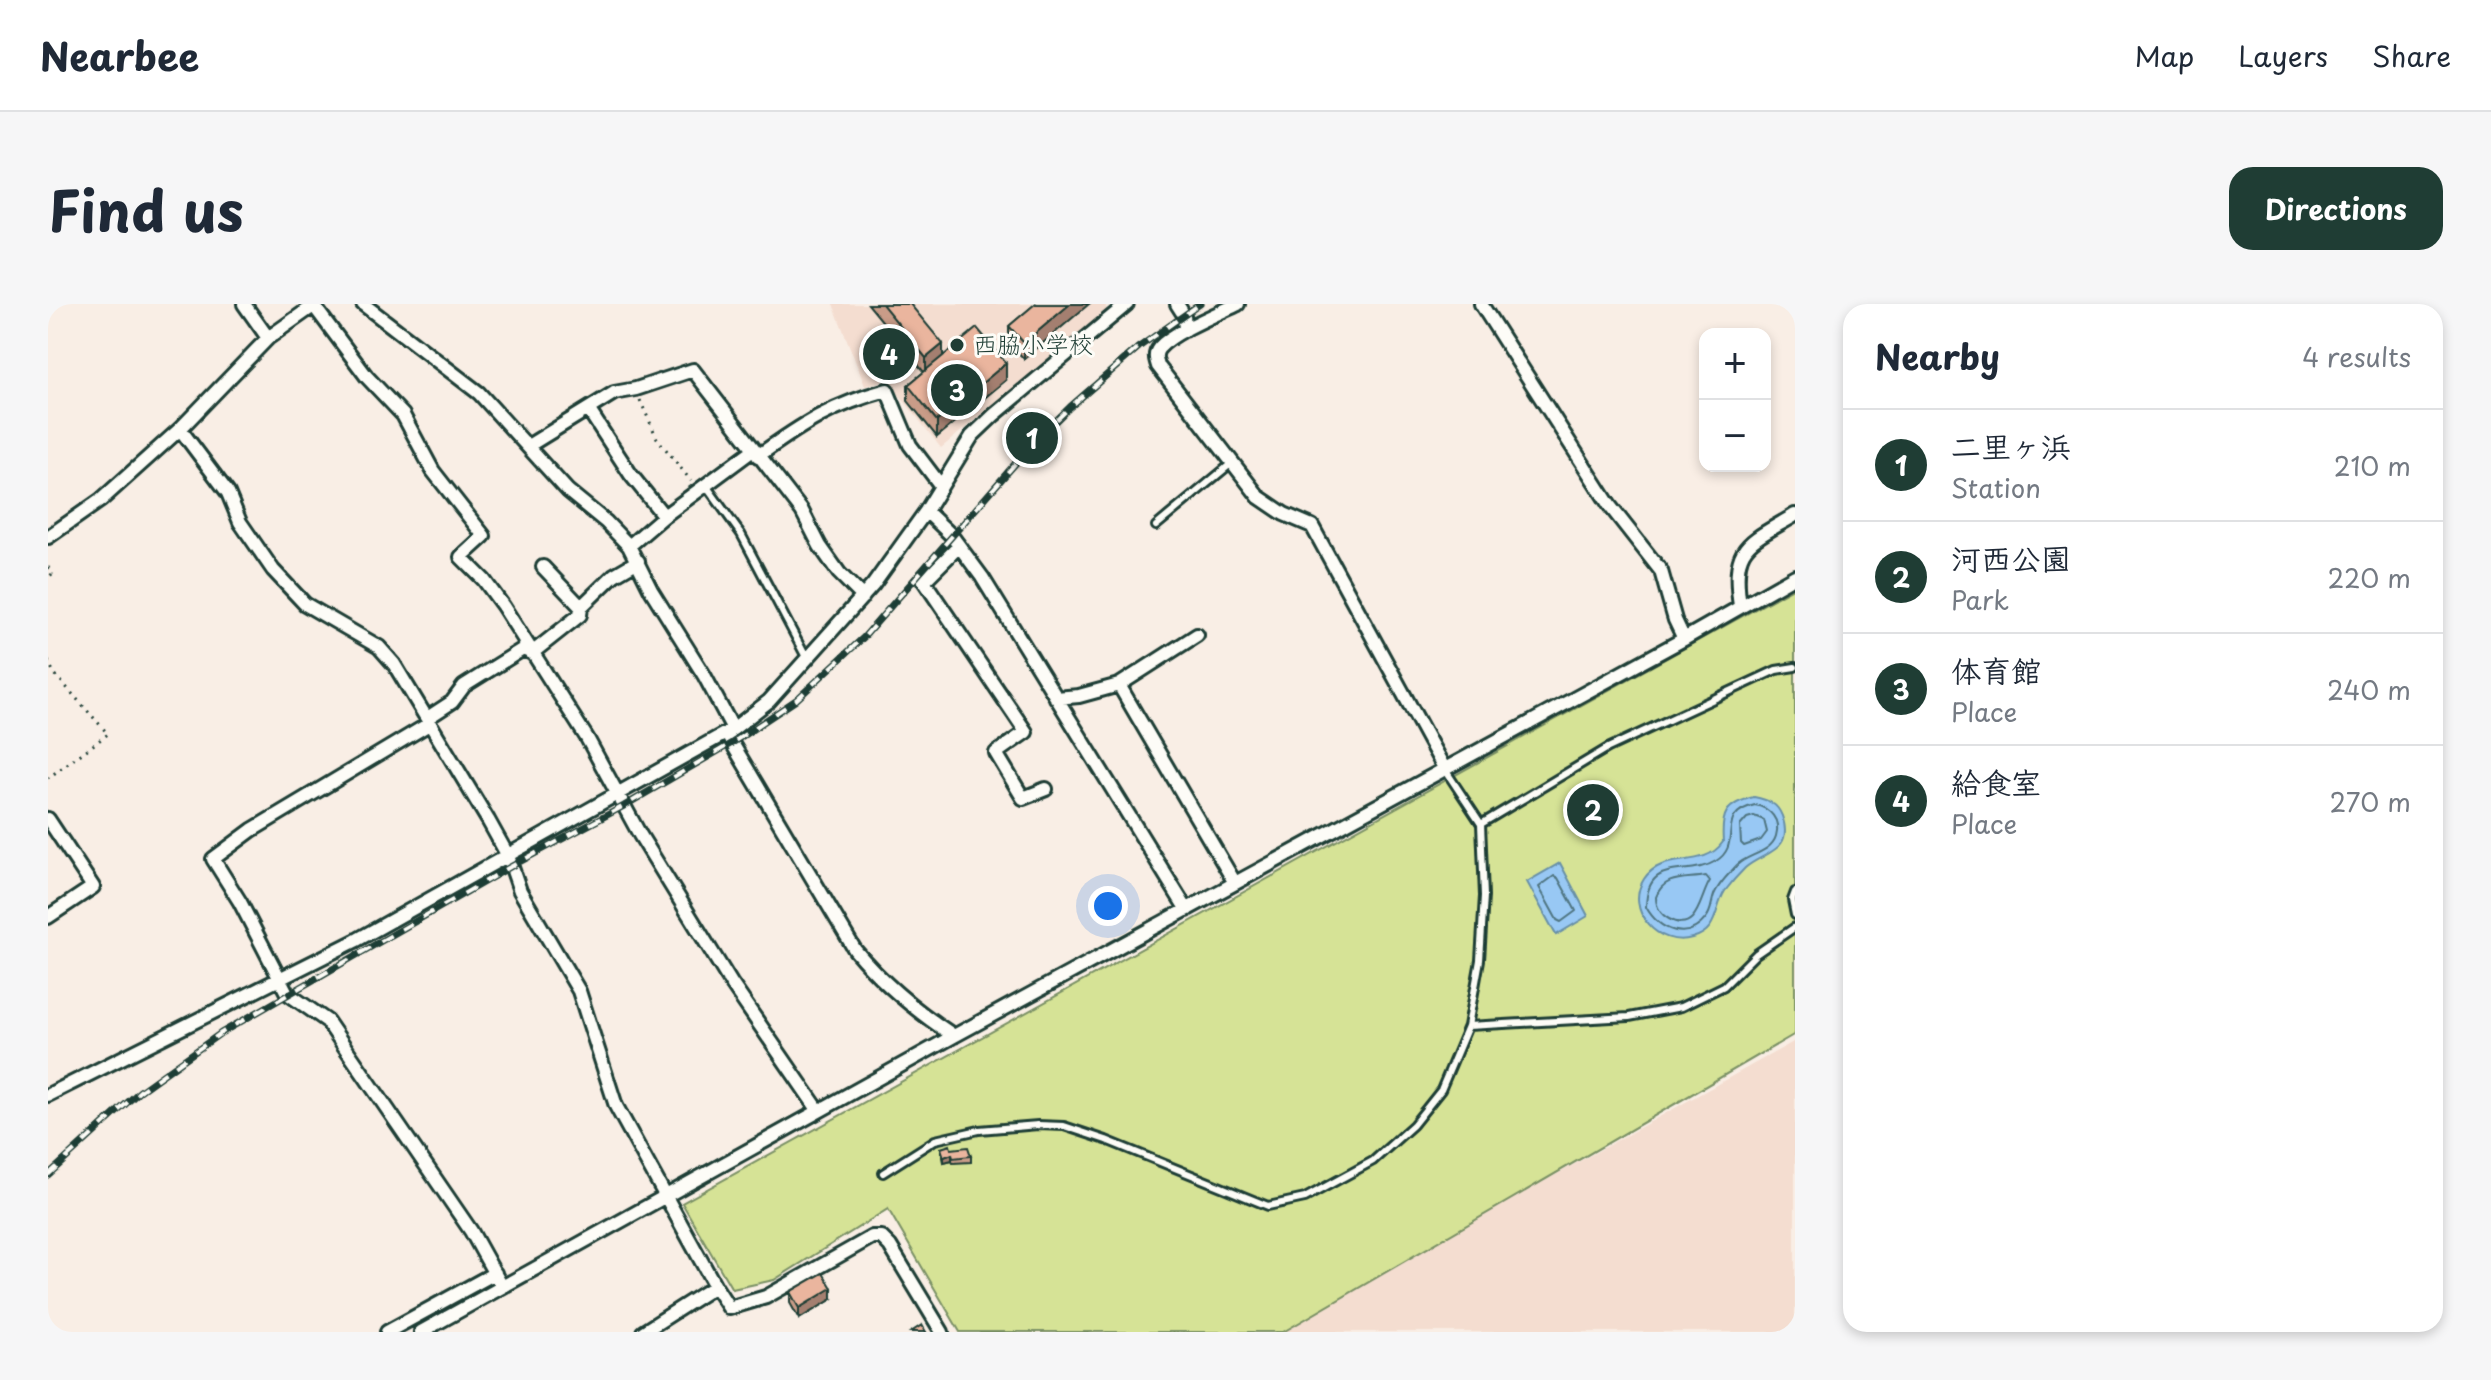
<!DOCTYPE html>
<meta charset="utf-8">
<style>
:root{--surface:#fff;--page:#f6f6f7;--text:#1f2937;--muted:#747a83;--line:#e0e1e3;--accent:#1f3d34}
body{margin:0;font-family:"Playpen Sans","Klee One",sans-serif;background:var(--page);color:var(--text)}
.controls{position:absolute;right:24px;top:24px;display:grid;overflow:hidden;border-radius:16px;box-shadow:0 4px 12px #0003}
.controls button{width:72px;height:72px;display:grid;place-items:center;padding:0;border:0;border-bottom:2px solid var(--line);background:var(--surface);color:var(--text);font:40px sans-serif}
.you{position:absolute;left:1060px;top:602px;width:28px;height:28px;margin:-20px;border:6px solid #fff;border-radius:50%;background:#1a73e8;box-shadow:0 0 0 12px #1a73e833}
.badge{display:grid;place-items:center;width:52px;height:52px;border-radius:50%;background:var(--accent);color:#fff;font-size:26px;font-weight:700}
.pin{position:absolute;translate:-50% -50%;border:4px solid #fff;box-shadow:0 2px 8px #0006}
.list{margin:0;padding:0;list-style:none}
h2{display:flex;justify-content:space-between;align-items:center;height:104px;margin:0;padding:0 32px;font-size:34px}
h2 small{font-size:26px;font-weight:400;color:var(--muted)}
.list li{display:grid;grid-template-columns:52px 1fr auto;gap:24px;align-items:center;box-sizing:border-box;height:112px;padding:0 32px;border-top:2px solid var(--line)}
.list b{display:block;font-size:30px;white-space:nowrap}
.list p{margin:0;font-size:26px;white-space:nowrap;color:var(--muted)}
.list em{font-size:26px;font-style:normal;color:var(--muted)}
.map{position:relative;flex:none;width:1747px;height:1028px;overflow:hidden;border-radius:24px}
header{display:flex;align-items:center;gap:48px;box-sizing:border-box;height:112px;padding:0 40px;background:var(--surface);border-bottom:2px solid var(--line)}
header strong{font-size:38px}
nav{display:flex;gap:44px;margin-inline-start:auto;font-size:28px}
.intro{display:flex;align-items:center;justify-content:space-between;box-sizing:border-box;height:192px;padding:0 48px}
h1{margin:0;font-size:56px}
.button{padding:20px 36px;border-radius:24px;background:var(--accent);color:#fff;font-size:28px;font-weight:700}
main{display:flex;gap:48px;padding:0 48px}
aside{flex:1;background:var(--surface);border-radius:24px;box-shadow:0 4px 12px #0003}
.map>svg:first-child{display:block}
.built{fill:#f4ddd0}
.green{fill:#d6e396;stroke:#7a9065;stroke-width:2}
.water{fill:#98c8f4;stroke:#6890a7;stroke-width:2}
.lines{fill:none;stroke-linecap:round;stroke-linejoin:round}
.shore{stroke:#4f7581;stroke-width:2}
.lane-casing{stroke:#1f3d34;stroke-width:12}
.street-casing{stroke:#1f3d34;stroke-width:18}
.path{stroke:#1f3d34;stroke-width:3;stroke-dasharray:2 6;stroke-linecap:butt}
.lane{stroke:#fdfcf7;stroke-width:6}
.street{stroke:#fdfcf7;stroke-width:12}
.rail-casing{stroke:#1f3d34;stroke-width:7}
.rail{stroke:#fdfcf7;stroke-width:4;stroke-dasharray:12;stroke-linecap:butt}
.wall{fill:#c99c88;stroke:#1f3d34;stroke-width:2}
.shaded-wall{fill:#a47f6f;stroke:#1f3d34;stroke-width:2}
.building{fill:#eab59e;stroke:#1f3d34;stroke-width:2}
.poi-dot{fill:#1f3d34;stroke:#fdfcf7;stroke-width:3}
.labels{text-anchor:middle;stroke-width:6;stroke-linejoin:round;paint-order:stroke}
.poi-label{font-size:24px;fill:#1f3d34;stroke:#fdfcf7;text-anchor:start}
</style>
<header>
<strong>Nearbee</strong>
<nav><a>Map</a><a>Layers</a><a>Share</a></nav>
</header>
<div class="intro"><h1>Find us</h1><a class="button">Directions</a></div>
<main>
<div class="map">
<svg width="1747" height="1028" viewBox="0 0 1747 1028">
<rect width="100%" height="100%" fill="#f9eee5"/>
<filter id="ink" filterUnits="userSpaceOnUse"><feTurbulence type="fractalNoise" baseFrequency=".0125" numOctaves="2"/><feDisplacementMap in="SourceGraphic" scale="16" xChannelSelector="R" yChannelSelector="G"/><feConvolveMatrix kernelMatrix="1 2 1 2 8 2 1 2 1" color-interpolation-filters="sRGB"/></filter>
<g filter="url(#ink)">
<!-- built -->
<path class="built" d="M785,0H1057L1059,6L893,144L839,75L817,82Z
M1747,737V1028H1226Z"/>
<!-- green -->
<path class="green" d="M1747,283V730L1235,1028H912L840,905L726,976L684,985L634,899Z"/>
<!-- water -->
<path class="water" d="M1706,493C1720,496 1729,499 1734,512C1747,548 1715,548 1697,564C1690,571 1683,579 1677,587C1666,604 1671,627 1644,634C1610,644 1576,606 1596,575C1615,546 1655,567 1675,538C1673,510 1677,500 1706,493Z
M1512,559L1540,612L1508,631L1479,578Z"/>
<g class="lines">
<!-- shore -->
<path class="shore" d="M1707,501C1722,504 1733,516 1728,532C1723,549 1700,550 1689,561C1681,570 1670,580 1666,591C1663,599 1664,607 1658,614C1639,639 1611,626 1598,603C1599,551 1639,575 1668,557C1696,540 1666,510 1707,501Z
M1706,512L1716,516L1719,528L1713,536L1696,542L1693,539L1692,522L1699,514Z
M1506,572L1510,574L1528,607L1513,618L1509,616L1491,583Z
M1658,572L1662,577C1652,592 1650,631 1621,615C1612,610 1608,602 1608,593C1616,570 1639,576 1658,572Z"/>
<defs>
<path id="lane" d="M657,180L693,230L758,353
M1108,222L1185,158
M1433,520L1560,444L1728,366L1747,363
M1747,588L1744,596L1747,611
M1420,722L1581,713L1633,703L1676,682L1708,650L1747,623
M835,869L887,836L931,826L990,821L1016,822L1058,836L1220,902L1257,894L1325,857L1365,821L1393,786L1420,722L1432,656L1436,592L1433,520L1396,464"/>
<path id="street" d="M196,0L220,34
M315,0L431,89L520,187L558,218L581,242L603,286L656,371L685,425
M1129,0L1136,11L1137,26
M1190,0C1169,10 1125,28 1111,44C1106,50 1108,56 1110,62L1211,193L1236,210L1264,222L1396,464
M1433,0L1562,202L1613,267L1627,316L1636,335
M266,2L319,73L355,111L385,167L436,232L413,253L436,276L455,302L539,434L592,531L683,679L771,807
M540,105L583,171L616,212
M132,125L180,189L192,218L225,266L257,300L331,343L346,360L440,516L460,552L472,587L531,687L568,802L667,982L595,1028
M480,142L566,89L588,85L645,66L754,207L772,242L791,269L815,293
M710,152C756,119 784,101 839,86L862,141L893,182
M878,207L903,231L934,273L1139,606
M0,233L53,196L132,125L220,34L268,0
M581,242L616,212L705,146
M911,242L876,277L978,428L948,449L975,494L998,485
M495,263L533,303
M1692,302C1683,240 1699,240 1747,211
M1071,381L1187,579
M1008,394L1031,392L1071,381L1149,331
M678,429L807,646C836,681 868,707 906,732
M0,515L45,583L0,613
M0,791L307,637L685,425L721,397L825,281L878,207L924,132L946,111L1079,0
M453,981L423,927L279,717L239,689L192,598L165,555L204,526L381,420V413L404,398L416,382L475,345L484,349L532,311L533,303L566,271L590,257
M667,982L681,1004L718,993L824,933H833L842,942L894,1028
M339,1028L447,969
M373,1028L906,732L1636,335L1747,272"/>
</defs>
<!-- lane casing -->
<use href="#lane" class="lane-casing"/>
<!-- street casing -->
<use href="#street" class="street-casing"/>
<!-- path -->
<path class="path" d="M592,96L609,134L643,177
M0,263L4,270L0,274
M0,357L6,369L60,430L0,474"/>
<!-- lane -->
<use href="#lane" class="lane"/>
<!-- street -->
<use href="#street" class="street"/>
<defs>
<path id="rail" d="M0,871L92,787L173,729L462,563L576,502L684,439L748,396L816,333L987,137L1022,103L1091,43L1152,0"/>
</defs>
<!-- rail casing -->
<use href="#rail" class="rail-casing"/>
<!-- rail -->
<use href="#rail" class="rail"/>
</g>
<!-- wall -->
<path class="wall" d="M820,0H862L895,53L958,76L889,133L860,97V81L876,68Z
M987,0L976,55L961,38V22Z
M819,36L862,59L847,73L819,41Z
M893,844L903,845L923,852V858L905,859L904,856L896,858Z
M742,988L784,995L751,1015L742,999Z"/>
<!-- shaded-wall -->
<path class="shaded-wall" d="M1022,0H1041L976,55V39Z
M895,40V56L878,70V54Z
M862,54V59L847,73V67Z
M958,59V76L889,133V117Z
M904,850V856L896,858V853Z
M784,984V995L751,1015V1004Z"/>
<!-- building -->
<path class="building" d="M834,0H862L895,40L878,54Z
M987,0H1022L976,39L961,22Z
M834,22L862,54L847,67L819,36Z
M929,24L958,59L889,117L860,81Z
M902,841L903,845L920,843L923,852L905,854L904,850L896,853L893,844Z
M775,969L784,984L751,1004L742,988Z
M874,1021L878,1028H863Z"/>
</g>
<!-- markers -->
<circle class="poi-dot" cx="909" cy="41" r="8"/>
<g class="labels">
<!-- poi labels -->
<g class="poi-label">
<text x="925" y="49">西脇小学校</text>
</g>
</g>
</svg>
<div class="controls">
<button>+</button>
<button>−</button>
</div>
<div class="you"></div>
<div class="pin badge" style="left:984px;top:134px">1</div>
<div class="pin badge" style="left:1545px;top:506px">2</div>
<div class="pin badge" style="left:909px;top:86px">3</div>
<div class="pin badge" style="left:841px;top:50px">4</div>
</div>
<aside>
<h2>Nearby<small>4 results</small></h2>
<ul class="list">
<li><span class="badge">1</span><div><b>二里ヶ浜</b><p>Station</p></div><em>210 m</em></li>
<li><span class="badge">2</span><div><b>河西公園</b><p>Park</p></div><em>220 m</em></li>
<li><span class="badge">3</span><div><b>体育館</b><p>Place</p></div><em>240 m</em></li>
<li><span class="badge">4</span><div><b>給食室</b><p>Place</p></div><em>270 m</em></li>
</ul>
</aside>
</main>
